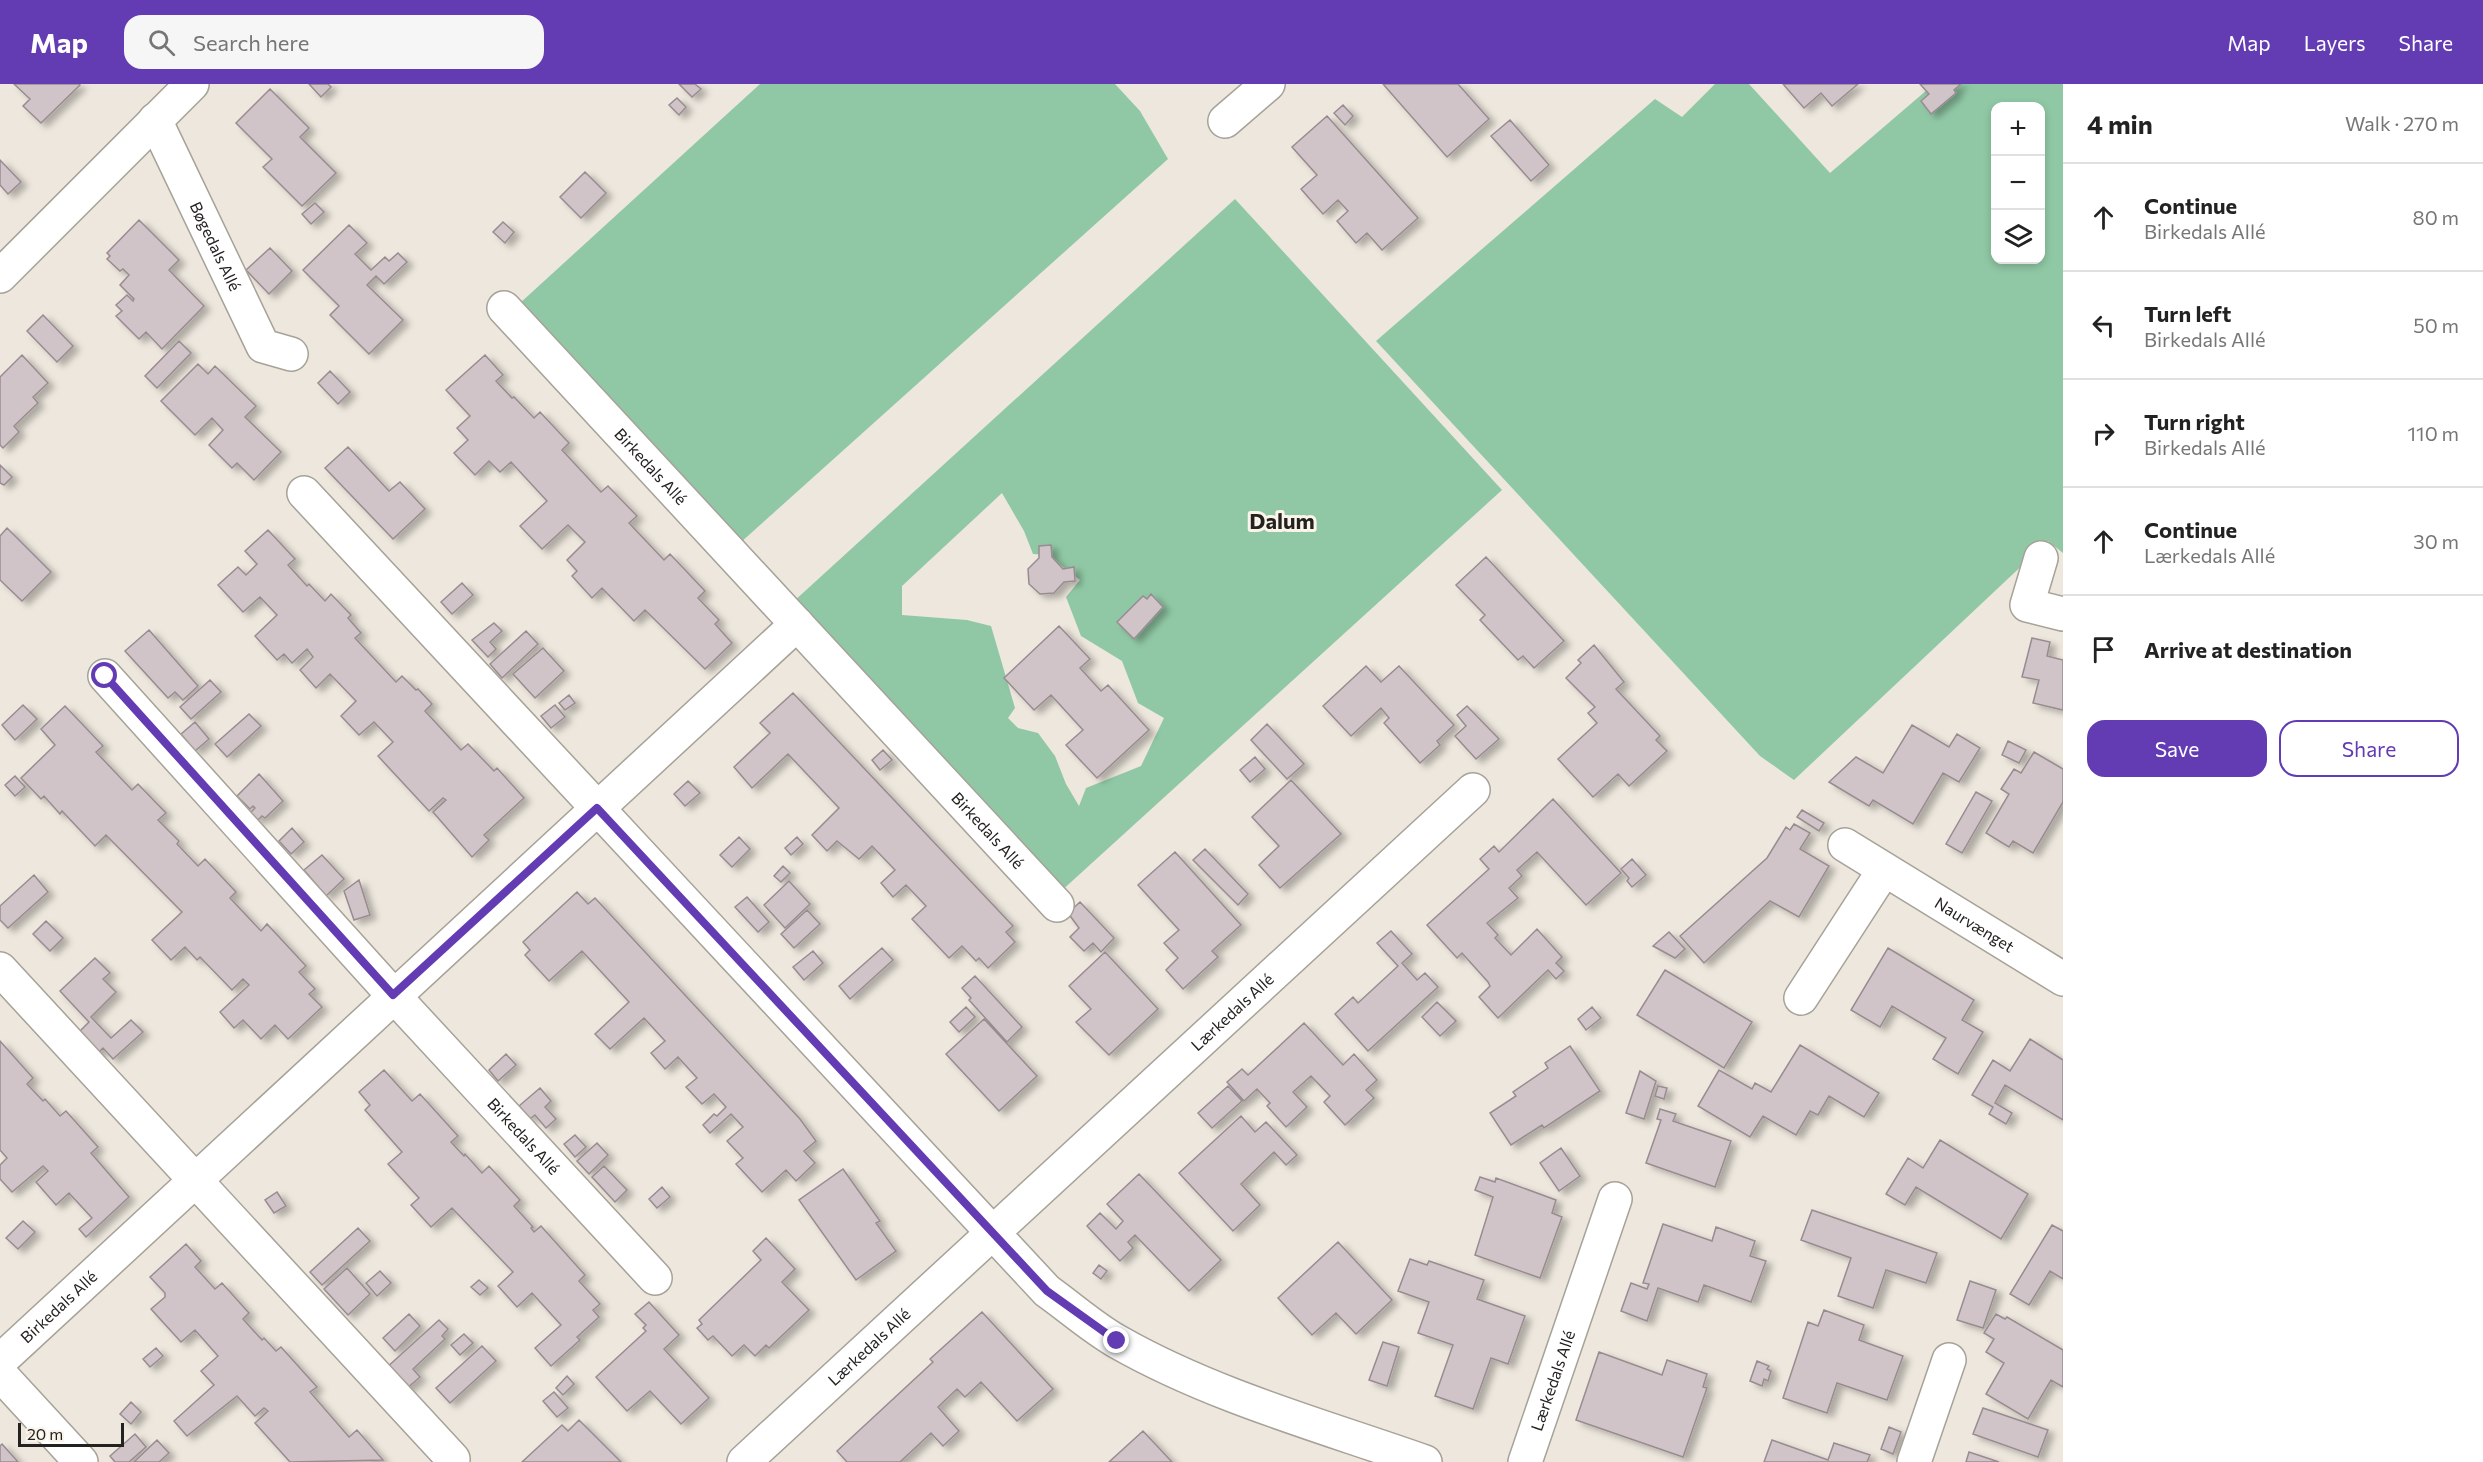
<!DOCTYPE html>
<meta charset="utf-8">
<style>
:root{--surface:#fff;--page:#f6f6f6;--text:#222;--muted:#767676;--line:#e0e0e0;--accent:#633cb4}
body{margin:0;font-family:Commissioner,sans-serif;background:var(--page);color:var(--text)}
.controls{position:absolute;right:18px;top:18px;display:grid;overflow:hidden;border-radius:12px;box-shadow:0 3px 9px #0003}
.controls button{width:54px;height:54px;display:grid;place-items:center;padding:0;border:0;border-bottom:2px solid var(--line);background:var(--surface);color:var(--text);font:30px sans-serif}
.scale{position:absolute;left:18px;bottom:15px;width:106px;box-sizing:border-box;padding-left:6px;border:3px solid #24221e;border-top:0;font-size:16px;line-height:21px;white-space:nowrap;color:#24221e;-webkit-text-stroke:4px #faf4ea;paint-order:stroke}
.stop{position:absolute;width:18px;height:18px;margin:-14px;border:4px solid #633cb4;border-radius:50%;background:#fff}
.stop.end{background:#633cb4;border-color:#fff;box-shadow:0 2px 6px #0008}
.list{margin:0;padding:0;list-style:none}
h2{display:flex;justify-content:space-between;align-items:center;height:78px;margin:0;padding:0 24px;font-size:26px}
h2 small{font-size:20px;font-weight:400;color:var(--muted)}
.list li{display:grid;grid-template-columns:39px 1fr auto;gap:18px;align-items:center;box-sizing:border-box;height:108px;padding:0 24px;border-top:2px solid var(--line)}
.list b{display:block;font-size:22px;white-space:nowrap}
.list p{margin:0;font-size:20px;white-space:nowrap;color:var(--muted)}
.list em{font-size:20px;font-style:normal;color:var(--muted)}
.actions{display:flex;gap:12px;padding:18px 24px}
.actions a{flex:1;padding:14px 0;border:2px solid var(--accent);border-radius:18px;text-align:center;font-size:21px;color:var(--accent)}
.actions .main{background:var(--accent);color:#fff}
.icon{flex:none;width:33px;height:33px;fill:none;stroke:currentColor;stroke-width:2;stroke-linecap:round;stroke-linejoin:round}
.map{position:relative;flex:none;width:2063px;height:1378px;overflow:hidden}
header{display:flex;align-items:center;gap:36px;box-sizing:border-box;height:84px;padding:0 30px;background:var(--accent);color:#fff}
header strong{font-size:28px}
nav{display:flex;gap:33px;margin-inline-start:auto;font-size:21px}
.search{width:420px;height:54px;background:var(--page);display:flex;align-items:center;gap:15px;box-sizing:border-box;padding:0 21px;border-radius:18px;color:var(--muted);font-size:22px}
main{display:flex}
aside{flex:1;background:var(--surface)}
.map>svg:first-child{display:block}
.green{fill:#90c8a5;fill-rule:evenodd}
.building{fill:#d1c4c9;stroke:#988c91;stroke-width:1.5;filter:url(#shadow)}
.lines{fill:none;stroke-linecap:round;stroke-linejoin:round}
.minor-casing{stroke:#a7a298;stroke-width:36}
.minor{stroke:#fff;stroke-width:33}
.route{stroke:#633cb4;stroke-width:8}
.labels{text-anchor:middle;stroke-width:6;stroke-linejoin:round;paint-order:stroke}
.street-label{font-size:16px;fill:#24221e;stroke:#faf4ea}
.district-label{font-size:22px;font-weight:bold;fill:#24221e;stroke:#faf4ea}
</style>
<header>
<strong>Map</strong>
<div class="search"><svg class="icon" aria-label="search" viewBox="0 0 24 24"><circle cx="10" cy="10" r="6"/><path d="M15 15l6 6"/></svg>Search here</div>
<nav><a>Map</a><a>Layers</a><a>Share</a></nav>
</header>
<main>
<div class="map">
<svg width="2063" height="1378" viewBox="0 0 2063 1378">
<defs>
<filter id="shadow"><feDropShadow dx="6" dy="4" stdDeviation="3" flood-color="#0004"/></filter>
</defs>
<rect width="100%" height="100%" fill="#ede7dd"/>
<!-- green -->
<path class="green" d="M760,0H1115L1140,27L1168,75L740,459L519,220Z
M1715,0H1749L1830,89L1934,0H2063V469L2048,457L1794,696L1760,672L1376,257L1655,15L1682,33ZM1996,22H2040V176H1996Z
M1235,115L1502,406L1059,809L793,518ZM1002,409L1024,447L1033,470L1047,471L1080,496L1066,513L1081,552L1122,577L1138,619L1164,634L1141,682L1086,704L1079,722L1066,700L1055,672L1038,649L1018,644L1008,634L1015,624L991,542L967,536L902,531V502Z"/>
<!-- building -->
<path class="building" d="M14,0H79L80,1L41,39L23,22L30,15Z
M309,0H328L331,3L321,13Z
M679,0H695L701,5L692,13Z
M1383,0H1458L1489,35L1447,73Z
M1783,0H1858L1832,22L1821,9L1804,24Z
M1920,0H1961L1954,6L1956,9L1931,30L1921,17L1929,10Z
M270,5L309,44L300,53L336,89L302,122L263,83L272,75L236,39Z
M677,14L686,23L679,31L669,21Z
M1343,21L1353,32L1345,41L1334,29Z
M1327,32L1418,134L1382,166L1367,149L1356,159L1337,137L1348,127L1338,116L1323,130L1301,105L1317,91L1292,63Z
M1510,36L1549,81L1531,97L1491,52Z
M0,76L21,98L8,110L0,101Z
M585,88L606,109L581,134L560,113Z
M315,119L324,128L311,140L302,130Z
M139,136L179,176L169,186L204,222L162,265L146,248L139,255L116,232L122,227L116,221L127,211L133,217L134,215L120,201L129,191L123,185L120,187L107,175L110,172L107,169Z
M503,138L514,148L505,159L493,148Z
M349,141L367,159L355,170L371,186L385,173L389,177L398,169L407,178L384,200L376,192L367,201L403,236L369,270L330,231L339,222L303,186Z
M270,164L292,187L269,210L246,186Z
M43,231L73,262L57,278L27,247Z
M179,257L191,269L157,304L145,292Z
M22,271L48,299L33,313L38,319L14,342L19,348L3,364L0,361V293Z
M485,271L503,291L496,297L512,314L514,313L534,334L540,328L569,359L562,366L601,408L608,402L637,432L629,439L664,476L670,470L705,507L698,514L719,536L715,540L732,559L705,585L645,526L634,537L602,504L592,514L572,492L577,487L567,476L585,458L568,441L542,465L520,442L547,417L511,378L500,388L489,377L475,391L454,369L468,356L457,344L470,332L446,306Z
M198,280L208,290L215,282L256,322L245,333L281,368L254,396L237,379L232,384L209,361L223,346L212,334L195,351L161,317Z
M330,287L350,308L338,320L318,299Z
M348,363L389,407L400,398L425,425L393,455L325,384Z
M0,381L12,393L4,401L0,399Z
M7,444L51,488L22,517L0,496V452Z
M268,446L295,475L288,481L307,502L309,500L325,517L331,510L351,531L348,534L361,549L355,554L396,598L402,592L416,606L418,605L432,620L425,627L461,666L468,660L494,687L497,684L524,714L484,751L489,756L472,773L433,728L446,716L443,714L429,727L378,672L393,658L374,638L359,651L341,632L356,617L330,590L316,604L300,586L313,573L307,565L292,579L284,570L277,576L255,552L277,531L260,513L243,528L218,501L238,483L246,491L257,480L245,467Z
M1051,461L1052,473L1063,485L1074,483L1075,497L1064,498L1054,509L1040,510L1029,500L1028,485L1039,474V462Z
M1486,473L1564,557L1534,584L1523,572L1518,576L1480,536L1485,531L1456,501Z
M462,499L473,511L452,530L441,518Z
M1151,510L1163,523L1134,555L1117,538L1143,512L1147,515Z
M494,539L502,547L490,558L496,565L488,573L472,556Z
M1059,542L1090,575L1080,584L1101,607L1108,601L1149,646L1097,694L1066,661L1083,646L1051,611L1034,626L1004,594Z
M149,546L198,602L183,616L175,608L168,614L125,567Z
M526,547L538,560L502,594L490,580Z
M2032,554L2050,558L2047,572L2063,576V626L2033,619L2039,596L2022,593Z
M1594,561L1624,598L1616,605L1660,652L1656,656L1667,667L1629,702L1618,690L1593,713L1558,675L1597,639L1588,629L1595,623L1566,594L1581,579L1578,576Z
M543,564L564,587L535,614L513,590Z
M1366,582L1381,598L1399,582L1454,641L1437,657L1440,661L1420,679L1384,639L1389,634L1381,624L1351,652L1323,622Z
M210,596L221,608L191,635L180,623Z
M793,609L1013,842L1006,848L1015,858L988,884L979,874L976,877L962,862L949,874L912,835L926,822L906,801L893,813L881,799L895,786L872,762L859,775L837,757L827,767L812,751L839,724L788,670L752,704L734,683L770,649L760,639Z
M569,611L575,619L565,626L559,619Z
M23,621L37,635L15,656L2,641Z
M555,621L565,633L551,644L541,632Z
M65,622L103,662L96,668L132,706L138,700L166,729L158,736L179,757L177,760L198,782L205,775L236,808L230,814L261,847L267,840L306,882L299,888L315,905L309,910L322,923L288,955L275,941L261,955L243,936L234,944L220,928L249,901L243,895L232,906L200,873L197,876L185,863L171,876L152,856L182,828L106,751L95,762L62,727L60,730L44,712L41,715L21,694L55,661L41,645Z
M1467,622L1499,655L1476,675L1455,652L1466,642L1457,631Z
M249,630L261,642L227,673L215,660Z
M195,638L209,655L195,667L181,650Z
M1267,640L1304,680L1287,695L1251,656Z
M1912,641L1949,663L1957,650L1980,664L1959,698L1943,689L1913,740L1873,716L1869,722L1829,698L1856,673L1883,689Z
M2008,657L2026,666L2019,679L2002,671Z
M883,666L892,676L880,686L872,676Z
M2034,668L2063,685V718L2033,769L2013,757L2009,763L1986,749L2009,710L2001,705L2014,685L2021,689Z
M1255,673L1265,685L1250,698L1240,686Z
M259,690L283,717L265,734L262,732L257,737L250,729L255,724L253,722L250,725L237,712Z
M15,692L25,703L15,712L5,701Z
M1291,696L1341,750L1280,804L1259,781L1279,762L1252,733Z
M688,697L700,709L685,722L674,710Z
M1976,708L1992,717L1962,769L1946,760Z
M1553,715L1621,789L1586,821L1537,768L1517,786L1522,792L1509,804L1518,814L1487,839L1498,851L1495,854L1511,871L1537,845L1562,873L1556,879L1564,887L1556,895L1548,886L1498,934L1479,913L1490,902L1488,898L1462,869L1457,874L1427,841L1489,785L1480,775L1494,762L1499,768Z
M1802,726L1824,739L1819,747L1797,733Z
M1794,740L1810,749L1800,765L1829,782L1799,833L1770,817L1704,879L1680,852L1767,774L1786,743L1790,746Z
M292,744L304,758L291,770L279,757Z
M739,753L750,765L732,783L720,771Z
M797,753L803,760L791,771L785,764Z
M1205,765L1248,810L1238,821L1193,776Z
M1175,768L1241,841L1212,867L1218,873L1183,905L1166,886L1178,874L1164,859L1179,846L1138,801Z
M322,771L344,795L326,812L304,786Z
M1632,775L1646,791L1632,803L1627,797L1629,794L1621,785Z
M783,782L790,789L781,798L774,792Z
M34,791L48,808L8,844L0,836V822Z
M359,796L370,831L354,836L344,807Z
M789,797L810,820L785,844L764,821Z
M577,808L588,820L595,814L800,1035L816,1057L804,1067L815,1079L796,1097L786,1086L762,1108L736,1080L743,1074L727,1057L743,1043L731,1030L710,1049L703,1041L714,1030L717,1032L726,1023L714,1010L702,1020L686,1003L697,994L678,973L665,985L651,969L665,957L644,934L610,965L595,950L629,918L582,867L549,897L525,871L530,866L523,858Z
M747,813L769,838L758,848L735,823Z
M1080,818L1114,854L1101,868L1093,859L1084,867L1070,853L1079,844L1068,829Z
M807,826L820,840L794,864L781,850Z
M46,837L63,854L50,867L33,850Z
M1391,847L1412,870L1402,879L1417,896L1425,889L1438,903L1368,967L1335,930L1353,913L1358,919L1398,882L1377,859Z
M1669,848L1685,865L1675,874L1653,862Z
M882,864L893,876L850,915L839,902Z
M1888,864L1974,916L1962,936L1983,948L1958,990L1933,975L1946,954L1892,922L1880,943L1851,926Z
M813,867L823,879L804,896L793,883Z
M1105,868L1158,925L1109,971L1076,938L1091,925L1069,902Z
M95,874L110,889L103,895L116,908L91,933L111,954L131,936L143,948L113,975L103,964L97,970L78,949L89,938L60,907Z
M1665,886L1752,938L1724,984L1637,931Z
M975,892L1022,943L1007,958L969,916L971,914L962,904Z
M1437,918L1456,937L1440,952L1422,933Z
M966,923L975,933L959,948L950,938Z
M1592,923L1601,934L1586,946L1578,935Z
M984,935L1037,992L999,1027L946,970Z
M1304,939L1343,981L1354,970L1377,996L1366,1006L1374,1014L1345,1041L1324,1018L1330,1012L1311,992L1293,1008L1307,1023L1286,1043L1267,1022L1270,1019L1257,1005L1244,1017L1227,998L1242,985L1248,991Z
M2030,955L2063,976V1036L2005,1001L1995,1019L2012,1029L2006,1040L1989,1030L1993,1023L1972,1011L1993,976L2010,987Z
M0,957L33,994L27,1000L43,1017L45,1015L60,1032L66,1027L98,1063L91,1069L129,1113L86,1153L79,1145L92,1134L69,1109L56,1121L36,1098L48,1087L43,1082L12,1108L0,1095V1081L7,1074L0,1066Z
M1800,961L1879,1009L1864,1033L1829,1012L1818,1031L1810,1027L1796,1051L1763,1032L1750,1053L1698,1022L1719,986L1752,1005L1755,999L1771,1008Z
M1570,962L1600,1007L1544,1044L1542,1041L1511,1061L1490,1029L1516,1012L1513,1008L1548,984L1545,979Z
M506,970L516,981L498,997L489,986Z
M384,986L412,1017L420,1010L458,1052L451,1058L464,1072L465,1070L482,1089L489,1082L520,1116L514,1122L533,1143L531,1144L534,1148L541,1142L585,1191L579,1197L600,1220L593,1226L599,1233L577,1253L580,1256L551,1282L535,1264L561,1241L532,1209L517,1223L498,1202L513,1188L452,1124L431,1143L411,1121L419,1114L388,1080L402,1068L365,1026L370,1021L359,1008Z
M1640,987L1656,997L1644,1035L1626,1029Z
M1228,1002L1242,1017L1212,1044L1198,1029Z
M1658,1002L1667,1004L1664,1015L1655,1012Z
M540,1004L551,1017L545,1023L556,1035L546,1044L535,1031L530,1035L519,1022Z
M1660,1025L1676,1030L1673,1037L1731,1057L1715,1103L1646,1079L1661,1036L1657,1035Z
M1241,1032L1255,1048L1266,1038L1297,1071L1286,1081L1274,1068L1241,1100L1260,1121L1233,1147L1179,1089Z
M575,1051L586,1063L575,1073L564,1060Z
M1940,1056L2028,1110L2001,1155L1916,1103L1905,1121L1886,1110L1908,1074L1923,1084Z
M597,1059L608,1071L589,1090L577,1077Z
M1561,1064L1580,1092L1559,1107L1540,1079Z
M604,1082L627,1106L615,1118L592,1093Z
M843,1085L880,1137L876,1139L896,1167L856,1196L799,1116Z
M1139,1090L1221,1176L1189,1207L1135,1151L1128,1158L1133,1164L1120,1177L1087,1142L1100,1129L1116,1145L1123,1137L1107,1120Z
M1480,1093L1495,1098L1496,1094L1556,1116L1552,1129L1562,1133L1540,1194L1475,1171L1493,1113L1475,1106Z
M662,1103L670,1113L657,1124L649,1115Z
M277,1108L286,1122L274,1129L265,1116Z
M1812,1126L1937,1169L1926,1199L1886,1186L1873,1224L1838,1212L1851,1174L1801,1156Z
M23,1137L35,1148L18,1165L6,1154Z
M1663,1140L1712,1157L1716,1143L1755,1157L1750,1172L1766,1177L1751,1218L1704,1201L1698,1218L1658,1204L1647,1237L1621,1227L1631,1199L1647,1205L1649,1200L1643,1199Z
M2052,1141L2063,1147V1195L2050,1187L2029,1221L2010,1210Z
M358,1144L370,1157L322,1201L310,1188Z
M766,1154L795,1185L782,1198L809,1226L769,1264L766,1261L755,1272L744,1261L732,1272L713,1252L708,1256L697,1244L702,1240L699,1236L761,1176L753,1167Z
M1338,1158L1392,1216L1356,1250L1336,1229L1312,1251L1278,1214Z
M186,1160L201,1177L195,1183L215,1205L222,1199L249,1229L243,1235L262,1256L264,1254L276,1267L281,1263L317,1303L310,1308L349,1353L357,1346L383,1376L290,1378L255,1339L268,1327L264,1324L255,1332L237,1312L187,1352L174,1337L214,1301L201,1287L218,1272L195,1246L181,1258L151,1225L165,1213V1209L150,1193Z
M1410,1175L1427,1181L1429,1177L1484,1196L1477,1215L1525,1232L1508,1280L1491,1274L1473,1325L1435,1312L1453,1261L1418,1249L1429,1218L1398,1207Z
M1099,1181L1107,1187L1101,1195L1093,1189Z
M347,1184L370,1210L348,1231L324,1205Z
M380,1187L391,1199L377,1212L366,1199Z
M479,1196L488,1204L480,1211L471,1203Z
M1970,1197L1996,1206L1983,1244L1957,1236Z
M649,1218L679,1251L664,1265L709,1314L681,1340L650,1307L627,1327L596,1293L646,1247L643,1244L646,1241L635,1230Z
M1824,1226L1864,1241L1859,1256L1903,1272L1887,1316L1837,1299L1827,1329L1783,1314L1808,1238L1818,1242Z
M982,1228L1053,1305L1017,1337L981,1298L965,1313L957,1305L938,1323L959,1347L943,1362L931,1349L900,1378H847L837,1367L933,1278L930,1275Z
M409,1230L420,1242L395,1267L383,1254Z
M1996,1230L2005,1235L2007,1233L2063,1266V1303L2051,1296L2028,1335L1986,1310L2004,1279L1986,1268L1994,1255L1984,1249Z
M439,1236L448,1245L442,1252L445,1255L413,1285L420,1293L405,1306L385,1285Z
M464,1250L473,1259L460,1271L451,1261Z
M1383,1258L1399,1263L1387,1302L1369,1296Z
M482,1262L496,1277L450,1319L436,1304Z
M156,1264L163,1272L150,1283L143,1275Z
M1599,1268L1662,1291L1667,1276L1707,1290L1703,1303L1707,1304L1683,1373L1576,1336Z
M1757,1277L1769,1282L1767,1285L1771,1287L1768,1297L1764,1295L1762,1302L1750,1297Z
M567,1292L574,1300L563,1311L556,1304Z
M554,1308L568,1324L557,1333L543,1317Z
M131,1318L141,1328L131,1340L120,1330Z
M1983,1324L2048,1346L2038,1373L1973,1350Z
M579,1336L621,1378H522L562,1341L568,1347Z
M1889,1343L1901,1348L1893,1370L1881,1365Z
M1143,1347L1172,1378H1109Z
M135,1350L146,1363L129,1378H115L110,1372Z
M157,1356L169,1369L159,1378H134Z
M1772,1356L1828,1376L1834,1359L1870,1371L1867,1378H1764Z
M2,1360L18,1378H0V1362Z
M1969,1368L1999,1378H1966Z"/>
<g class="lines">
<defs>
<g id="minor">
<path id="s1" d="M155,36L263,262L291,270"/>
<path d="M1225,37L1268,0"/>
<path d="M0,192L192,0"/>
<path id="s2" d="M504,224L1057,821"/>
<path d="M304,409L1047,1207C1071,1224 1093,1244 1118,1258C1213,1312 1323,1342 1425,1378"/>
<path d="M2041,474L2027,521L2063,530"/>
<path id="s3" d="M105,592L393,911L655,1194"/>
<path id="s4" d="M1845,761L2063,895"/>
<path d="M0,885L453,1375"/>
<path d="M1801,914L1884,786"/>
<path id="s5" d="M0,1277L797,540"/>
<path d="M0,1290L81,1378"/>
<path id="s6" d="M744,1378L1473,706"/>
<path id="s7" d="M1525,1378L1615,1115"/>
<path d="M1914,1378L1949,1276"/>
</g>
</defs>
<!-- minor casing -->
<use href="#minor" class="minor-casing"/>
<!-- minor -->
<use href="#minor" class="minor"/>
</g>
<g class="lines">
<!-- route -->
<path class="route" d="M105,592L393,911L597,724L1047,1207L1117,1257"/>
</g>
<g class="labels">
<!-- street labels -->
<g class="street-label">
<text dy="6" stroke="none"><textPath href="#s1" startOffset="140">Bøgedals Allé</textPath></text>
<text dy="6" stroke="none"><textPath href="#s2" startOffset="216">Birkedals Allé</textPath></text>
<text dy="6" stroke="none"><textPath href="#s2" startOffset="712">Birkedals Allé</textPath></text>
<text dy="6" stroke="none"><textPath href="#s4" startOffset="152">Naurvænget</textPath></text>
<text dy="6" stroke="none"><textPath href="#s6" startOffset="664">Lærkedals Allé</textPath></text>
<text dy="6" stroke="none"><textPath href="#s3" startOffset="622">Birkedals Allé</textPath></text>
<text dy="6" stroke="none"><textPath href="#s5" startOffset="80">Birkedals Allé</textPath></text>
<text dy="6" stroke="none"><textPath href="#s6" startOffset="170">Lærkedals Allé</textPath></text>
<text dy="6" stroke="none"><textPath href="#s7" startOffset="86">Lærkedals Allé</textPath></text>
</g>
<!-- district labels -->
<g class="district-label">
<text x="1282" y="445">Dalum</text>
</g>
</g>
</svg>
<div class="controls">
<button>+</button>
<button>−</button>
<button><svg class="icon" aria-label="layers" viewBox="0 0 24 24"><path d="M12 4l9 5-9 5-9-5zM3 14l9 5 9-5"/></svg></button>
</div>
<div class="scale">20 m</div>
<div class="stop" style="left:105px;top:592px"></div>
<div class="stop end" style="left:1117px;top:1257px"></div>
</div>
<aside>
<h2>4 min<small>Walk · 270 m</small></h2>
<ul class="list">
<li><svg class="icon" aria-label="ahead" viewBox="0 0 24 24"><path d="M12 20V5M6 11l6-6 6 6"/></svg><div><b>Continue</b><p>Birkedals Allé</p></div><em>80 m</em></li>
<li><svg class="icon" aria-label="left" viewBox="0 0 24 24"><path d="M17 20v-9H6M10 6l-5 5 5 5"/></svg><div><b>Turn left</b><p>Birkedals Allé</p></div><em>50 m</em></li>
<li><svg class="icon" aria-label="right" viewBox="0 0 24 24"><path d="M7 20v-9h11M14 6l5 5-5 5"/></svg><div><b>Turn right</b><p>Birkedals Allé</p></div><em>110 m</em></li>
<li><svg class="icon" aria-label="ahead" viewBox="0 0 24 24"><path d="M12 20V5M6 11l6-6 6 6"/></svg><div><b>Continue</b><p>Lærkedals Allé</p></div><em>30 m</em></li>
<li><svg class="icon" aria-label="arrive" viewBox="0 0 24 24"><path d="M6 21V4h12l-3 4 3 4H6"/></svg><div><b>Arrive at destination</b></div></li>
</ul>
<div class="actions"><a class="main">Save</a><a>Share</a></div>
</aside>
</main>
